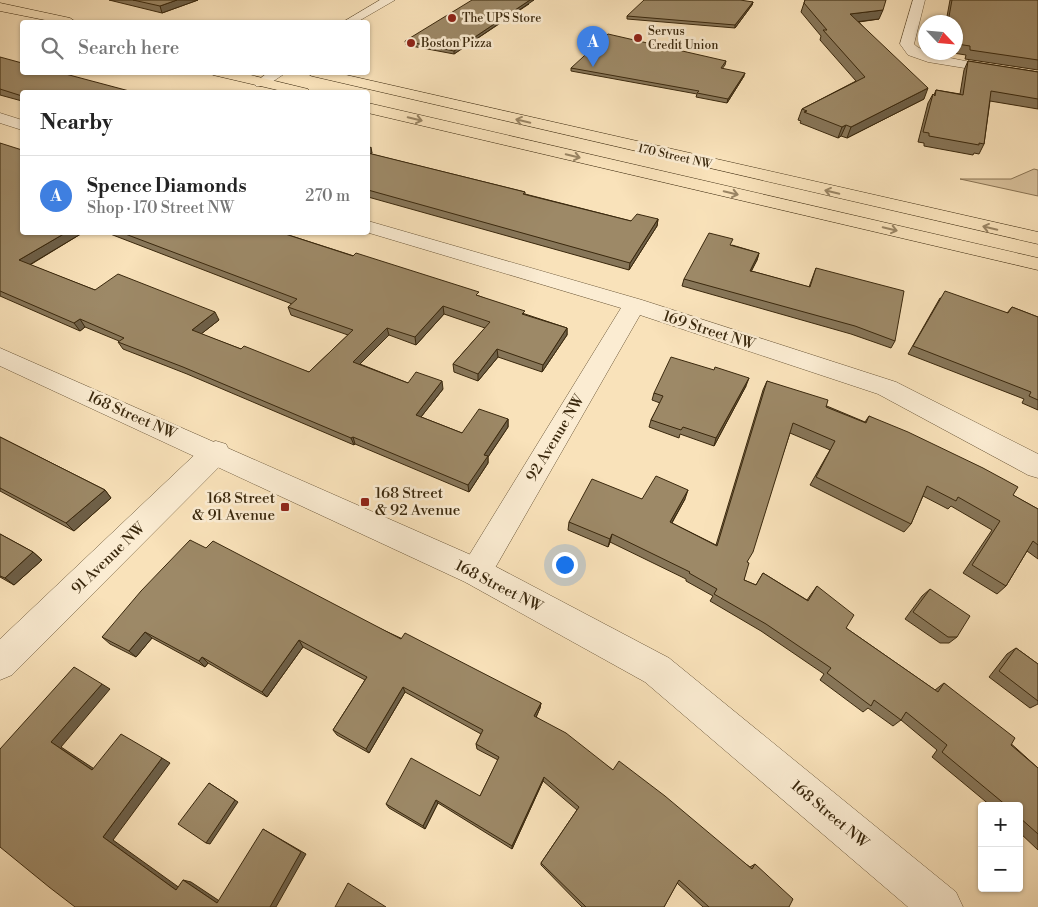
<!DOCTYPE html>
<meta charset="utf-8">
<style>
:root{--surface:#fff;--page:#f2f2f2;--text:#222;--muted:#767676;--line:#e0e0e0;--accent:#111827}
body{margin:0;font-family:"Libre Bodoni",serif;background:var(--page);color:var(--text)}
.controls{position:absolute;right:15px;bottom:15px;display:grid;overflow:hidden;border-radius:5px;box-shadow:0 1px 4px #0004}
.controls button{width:45px;height:45px;display:grid;place-items:center;padding:0;border:0;border-bottom:1px solid var(--line);background:var(--surface);color:var(--text);font:25px sans-serif}
.compass{position:absolute;left:918px;top:15px;width:45px;height:45px;border-radius:50%;background:var(--surface);box-shadow:0 1px 4px #0004;rotate:116deg}
.you{position:absolute;left:564px;top:564px;width:18px;height:18px;margin:-12px;border:4px solid #fff;border-radius:50%;background:#1a73e8;box-shadow:0 0 0 8px #1a73e833}
.badge{display:grid;place-items:center;width:32px;height:32px;border-radius:50%;background:var(--accent);color:#fff;font-size:16px;font-weight:700}
.pin{position:absolute;translate:-50% -41px;filter:drop-shadow(0 1px 2px #0008)}
.pin::after{content:'';position:absolute;top:26px;width:18px;height:15px;background:inherit;clip-path:polygon(0 0,100% 0,50% 100%)}
.list{margin:0;padding:0;list-style:none}
h2{display:flex;justify-content:space-between;align-items:center;height:65px;margin:0;padding:0 20px;font-size:21px}
h2 small{font-size:16px;font-weight:400;color:var(--muted)}
.list li{display:grid;grid-template-columns:32px 1fr auto;gap:15px;align-items:center;box-sizing:border-box;height:80px;padding:0 20px;border-top:1px solid var(--line)}
.list b{display:block;font-size:19px;white-space:nowrap}
.list p{margin:0;font-size:16px;white-space:nowrap;color:var(--muted)}
.list em{font-size:16px;font-style:normal;color:var(--muted)}
.icon{flex:none;width:28px;height:28px;fill:none;stroke:currentColor;stroke-width:2;stroke-linecap:round;stroke-linejoin:round}
.map{position:relative;flex:none;width:1038px;height:907px;overflow:hidden}
.search{position:absolute;background:var(--surface);box-shadow:0 1px 4px #0004;left:20px;top:20px;width:350px;height:55px;display:flex;align-items:center;gap:12px;box-sizing:border-box;padding:0 18px;border-radius:5px;color:var(--muted);font-size:19px}
.panel{position:absolute;background:var(--surface);box-shadow:0 1px 4px #0004;left:20px;top:90px;width:350px;height:145px;border-radius:5px}
.map>svg:first-child{display:block}
.green{fill:#d9c29d;stroke:#8a7555}
.lines{fill:none;stroke-linecap:round;stroke-linejoin:round}
.minor-casing{stroke:#6a5638;stroke-width:1}
.tertiary-casing{stroke:#6a5638;stroke-width:1}
.primary-casing{stroke:#3a280d;stroke-width:1}
.minor{fill:#fbecd2;fill-rule:evenodd}
.tertiary{fill:#fbecd2;fill-rule:evenodd}
.primary{fill:#f9e2ba;fill-rule:evenodd}
.wall{fill:#877659;stroke:#3a280d}
.shaded-wall{fill:#6e6048;stroke:#3a280d}
.building{fill:#9d8967;stroke:#3a280d}
.oneway{stroke:#9a8564}
.poi-dot{fill:#8f2418;stroke:#fbecd2;stroke-width:2}
.labels{text-anchor:middle;stroke-width:5;stroke-linejoin:round;paint-order:stroke}
.far-poi-label{font-size:12px;fill:#3a280d;stroke:#fbecd2;text-anchor:start}
.far-street-label{font-size:12px;fill:#3a280d;stroke:#fbecd2}
.street-label{font-size:15px;fill:#3a280d;stroke:#fbecd2}
.poi-label{font-size:15px;fill:#3a280d;stroke:#fbecd2;text-anchor:start}
</style>
<div class="map">
<svg width="1038" height="907" viewBox="0 0 1038 907">
<rect width="100%" height="100%" fill="#f9e2ba"/>
<filter id="stains"><feTurbulence type="fractalNoise" baseFrequency=".004" numOctaves="4"/><feColorMatrix values="0 0 0 0 .2 0 0 0 0 .09 0 0 0 0 .02 0 0 0 .5 -.17"/></filter>
<radialGradient id="worn" r=".72"><stop offset=".6" stop-color="#630" stop-opacity="0"/><stop offset="1" stop-color="#630" stop-opacity=".3"/></radialGradient>
<!-- green -->
<path class="green" d="M1034,169L1038,170V196L960,179H1011Z"/>
<g class="lines">
<defs>
<path id="minor" d="M913,0H925L914,44C926,59 1014,68 1038,72V80L928,62L908,55L900,44Z
M0,113L22,120V130L0,123Z
M368,221L642,300L896,382L1038,454V478L1028,475L878,394L640,315L487,582L476,586L465,582L460,572L465,562L621,308L366,232H368Z
M216,441L226,444L230,452L226,460L12,675L0,680V639L206,444Z"/>
<path id="tertiary" d="M380,0H395L357,22H343Z
M269,72H287L266,86H256L254,83Z
M0,348L487,562L669,658L956,892L963,907H908L645,682L465,582L0,366Z"/>
<path id="primary" d="M0,3L70,18L76,22H55L0,11Z
M211,72H238L308,89L310,92H286L213,75Z
M305,72H333L1038,232V244L312,76Z
M368,103L1038,258V270L368,113Z"/>
</defs>
<!-- minor casing -->
<use href="#minor" class="minor-casing"/>
<!-- tertiary casing -->
<use href="#tertiary" class="tertiary-casing"/>
<!-- primary casing -->
<use href="#primary" class="primary-casing"/>
<!-- minor -->
<use href="#minor" class="minor"/>
<!-- tertiary -->
<use href="#tertiary" class="tertiary"/>
<!-- primary -->
<use href="#primary" class="primary"/>
</g>
<!-- wall -->
<path class="wall" d="M109,0H198L162,13Z
M805,0L879,19L859,22L924,99L847,138L841,136L838,138L800,123L801,121L798,120L802,109L856,81L820,40L821,36L801,12Z
M950,0H1038V70L965,59L966,55L953,53L956,52V22H946Z
M753,2L752,5L735,28L627,19V16Z
M529,4L454,54L406,45L405,41Z
M0,57L22,92V101L0,95Z
M726,61L725,65L722,69L744,76L727,103L696,97L697,94L571,71V68Z
M968,61L1038,72V109L990,101L984,144L979,154L974,153L973,155L924,146V143L918,142L928,103L933,94L934,95L936,90L960,94L964,70Z
M0,143L22,232H84L30,265L95,290L219,320L201,334L241,349L309,372L348,335L291,315L288,307L292,304L105,232H279L479,296L525,314L567,328V335L542,372L498,357L478,381L454,372L453,364L485,328L444,314L416,345L389,335L360,364L408,383L443,389L421,417L462,433L508,419V427L488,457V463L469,492L355,444L354,445L187,374L123,349L118,342L119,341L85,327L80,331L0,296Z
M368,146L372,153L371,154L525,192V194L631,221L658,219L657,226L629,270L368,197Z
M732,245L759,253L757,260L751,271L809,287L816,268L895,341L891,348L851,334L682,286L684,279Z
M940,298L1007,313L1012,307L1038,317V410L1022,403L1024,399L908,354Z
M767,381L865,422L869,416L1038,509V559L1027,551L1006,586L997,594L963,573L992,530L951,506L948,509L923,496L911,524L904,532L810,485L830,450L790,433L747,562L744,580L756,585L763,573L807,600L817,586L846,628L935,690L944,683L1038,768V850L1019,832V806H991L932,757L937,750L901,720L893,726L868,708L863,712L820,680L824,674L761,631L710,601L713,596L686,581V579L610,542L608,547L568,530L569,522L642,499H685L672,523L716,545L763,390Z
M746,386L714,446L680,434L679,438L649,427L651,420L660,403L652,400L654,393Z
M0,437L105,490L111,498L74,531L0,491Z
M0,534L33,552L42,560L14,585L0,577Z
M206,548L541,703L540,708L536,717L613,770L750,867L755,864L789,907H703L677,883L664,907H582L541,865V863L577,810L543,781L512,849L438,803L425,829L389,808L386,804L480,796L498,760L477,749L476,744L481,734L405,692L369,753L337,735L333,730L365,680L303,647L267,697L208,663L205,667L152,638L136,657L110,644L102,637Z
M930,589L957,637L949,643H940L905,619L922,596Z
M1016,648L1038,664V704L1030,708L989,677L1007,654Z"/>
<!-- shaded-wall -->
<path class="shaded-wall" d="M177,0H198L162,13L160,6Z
M530,0H534L454,54V51Z
M753,2L752,5L735,28V25Z
M883,10L879,19L847,23L850,14Z
M745,73L744,76L727,103L728,99Z
M928,88L924,99L847,138L851,127Z
M846,125L841,136L838,138L842,127Z
M371,147L372,153L368,157V149Z
M658,219L657,226L629,270L630,263Z
M67,232H84L24,268L19,260Z
M759,253L757,260L748,278L750,271Z
M443,306L444,314L416,345L415,337Z
M215,312L219,320L196,338L192,330Z
M80,319L85,327L80,331L74,323Z
M387,328L389,335L355,369L353,362Z
M567,328V335L542,372L543,365Z
M497,349L498,357L478,381V374Z
M749,378L746,386L714,446L716,438Z
M442,381L443,389L417,422L416,415Z
M508,419V427L488,457V463L469,492L468,485L484,455Z
M353,437L355,444L354,445L351,438Z
M105,490L111,498L74,531L66,523Z
M688,490L685,499L667,531L670,522Z
M612,534L610,542L608,547L610,539Z
M33,552L42,560L14,585L5,578Z
M145,632L152,638L136,657L129,651Z
M299,640L303,647L267,697L262,692Z
M202,657L208,663L205,667L199,661Z
M102,684L110,689L61,747L102,774L92,770L51,742Z
M403,687L405,692L369,753L366,749Z
M541,703L540,708L534,722V716Z
M162,758L170,763L113,840L184,891L176,890L103,837Z
M544,777L543,781L512,849V846Z
M209,783L238,802L210,844L206,843Z
M436,800L438,803L425,829L423,826Z
M263,829L306,854L276,907H270Z
M183,880L191,882L224,904L217,903Z"/>
<!-- building -->
<path class="building" d="M133,0H177L160,6Z
M472,0H530L454,51L405,41Z
M644,0H740L753,2L735,25L627,16Z
M805,0H886L883,10L850,14L928,88L851,127L846,125L842,127L804,112L807,111L802,109L865,77L823,30H827L804,3Z
M952,0H1038V60L970,50V46L957,44L958,41L956,40V22H948Z
M608,34L726,61L721,68L745,73L728,99L697,93L699,91L571,68Z
M0,57L22,63V72H58L133,92H22V96L0,89Z
M968,61L1038,72V99L991,91L984,144L979,143V145L929,136V133L923,132L933,94L935,96L936,90L963,95Z
M0,143L22,150V232H67L19,260L95,290L118,274L215,312L192,330L241,349L244,346L309,372L353,330L288,307L297,299L120,232H279L353,256L356,253L479,292L476,295L525,311L522,314L567,328L543,365L497,349L478,374L453,364L490,322L443,306L415,337L387,328L353,362L408,383L416,372L442,381L416,415L462,433L479,409L508,419L484,455L488,456L468,485L353,437L351,438L183,367L118,342L124,338L80,319L74,323L0,291Z
M368,153L525,192L523,194L631,221L637,214L658,219L630,263L368,190Z
M709,233L733,239L730,245L759,253L750,271L755,272L810,287L816,268L904,291L895,341L855,326L684,279Z
M945,291L1008,313L1012,307L1038,317V400L1029,396L1031,392L913,346Z
M671,357L714,370L715,367L749,378L716,438L683,427L681,430L651,420L663,396L654,393Z
M767,381L828,400L826,407L866,423L869,416L908,432L983,468L1018,487L1013,495L1038,509V545L1033,541L1006,586L972,565L1000,521L958,497L956,501L927,486L911,524L816,477L835,441L793,423L753,552L747,562L749,563L744,580L756,585L763,573L808,601L817,586L854,615L846,628L938,692L944,683L1015,738L1011,745L1038,768V834L1019,817V806H1007L942,752L947,745L906,712L901,720L874,700L871,706L827,673L831,668L766,624L714,594L717,589L689,573L690,572L612,534L610,539L569,522L592,479L642,499L656,476L688,490L670,522L717,546Z
M0,437L105,490L66,523L0,488Z
M0,534L33,552L5,578L0,576Z
M190,540L206,548L213,541L401,639L405,633L541,703L534,716L566,733L613,770L619,761L665,796L752,869L755,864L793,899L789,907H709L679,880L664,907H586L541,863L579,807L544,777L512,846L436,800L423,826L386,804L411,758L480,796L499,757L476,744L483,730L403,687L366,749L333,730L367,677L299,640L262,692L202,657L199,661L145,632L129,651L102,637L141,591Z
M930,589L970,616L957,637H948L913,612Z
M1016,648L1038,664V701L999,671Z
M74,667L102,684L51,742L92,770L121,734L162,758L103,837L176,890L183,880L217,903L263,829L301,852L270,907H75L49,887L0,847V749Z
M209,783L235,800L206,843L178,824Z
M348,883L386,907H335Z"/>
<!-- one-way arrows -->
<defs><path id="oneway-shaft" d="M-6 0H5M1.5-3L5.5 0L1.5 3" fill="none" stroke-width="1.6" stroke-linecap="round" stroke-linejoin="round" transform="scale(1.25)"/></defs>
<g class="oneway">
<use href="#oneway-shaft" transform="translate(415 119) rotate(13)"/>
<use href="#oneway-shaft" transform="translate(523 121) rotate(-167)"/>
<use href="#oneway-shaft" transform="translate(573 156) rotate(13)"/>
<use href="#oneway-shaft" transform="translate(832 192) rotate(-167)"/>
<use href="#oneway-shaft" transform="translate(731 193) rotate(13)"/>
<use href="#oneway-shaft" transform="translate(990 228) rotate(-167)"/>
<use href="#oneway-shaft" transform="translate(890 229) rotate(13)"/>
</g>
<!-- markers -->
<g class="poi-dot">
<circle cx="452" cy="18" r="5"/>
<circle cx="638" cy="38" r="5"/>
<circle cx="411" cy="43" r="5"/>
<rect x="360" y="497" width="10" height="10" rx="2.5"/>
<rect x="280" y="502" width="10" height="10" rx="2.5"/>
</g>
<g class="labels">
<!-- far-poi labels -->
<g class="far-poi-label">
<text x="462" y="22">The UPS Store</text>
<text x="648" y="35">Servus<tspan x="648" dy="14">Credit Union</tspan></text>
<text x="421" y="47">Boston Pizza</text>
</g>
<!-- far-street labels -->
<g class="far-street-label">
<text transform="translate(675 156) rotate(13)" y="4">170 Street NW</text>
</g>
<!-- street labels -->
<g class="street-label">
<text transform="translate(709 330) rotate(18)" y="5">169 Street NW</text>
<text transform="translate(132 415) rotate(24)" y="5">168 Street NW</text>
<text transform="translate(555 438) rotate(-59)" y="5">92 Avenue NW</text>
<text transform="translate(108 558) rotate(-44)" y="5">91 Avenue NW</text>
<text transform="translate(499 586) rotate(27)" y="5">168 Street NW</text>
<text transform="translate(830 814) rotate(40)" y="5">168 Street NW</text>
</g>
<!-- poi labels -->
<g class="poi-label">
<text x="375" y="498">168 Street<tspan x="375" dy="17">&amp; 92 Avenue</tspan></text>
<text x="275" y="503" text-anchor="end">168 Street<tspan x="275" dy="17">&amp; 91 Avenue</tspan></text>
</g>
</g>
<rect width="100%" height="100%" filter="url(#stains)"/>
<rect width="100%" height="100%" fill="url(#worn)"/>
</svg>
<div class="controls">
<button>+</button>
<button>−</button>
</div>
<svg class="compass" viewBox="-18 -18 36 36"><path d="M0-13l5 13h-10z" fill="#e53935"/><path d="M0 13l5-13h-10z" fill="#767676"/></svg>
<div class="you"></div>
<div class="pin badge" style="left:593px;top:67px;background:#3f7fe0">A</div>
<div class="search"><svg class="icon" aria-label="search" viewBox="0 0 24 24"><circle cx="10" cy="10" r="6"/><path d="M15 15l6 6"/></svg>Search here</div>
<section class="panel">
<h2>Nearby<small></small></h2>
<ul class="list">
<li><span class="badge" style="background:#3f7fe0">A</span><div><b>Spence Diamonds</b><p>Shop · 170 Street NW</p></div><em>270 m</em></li>
</ul>
</section>
</div>
